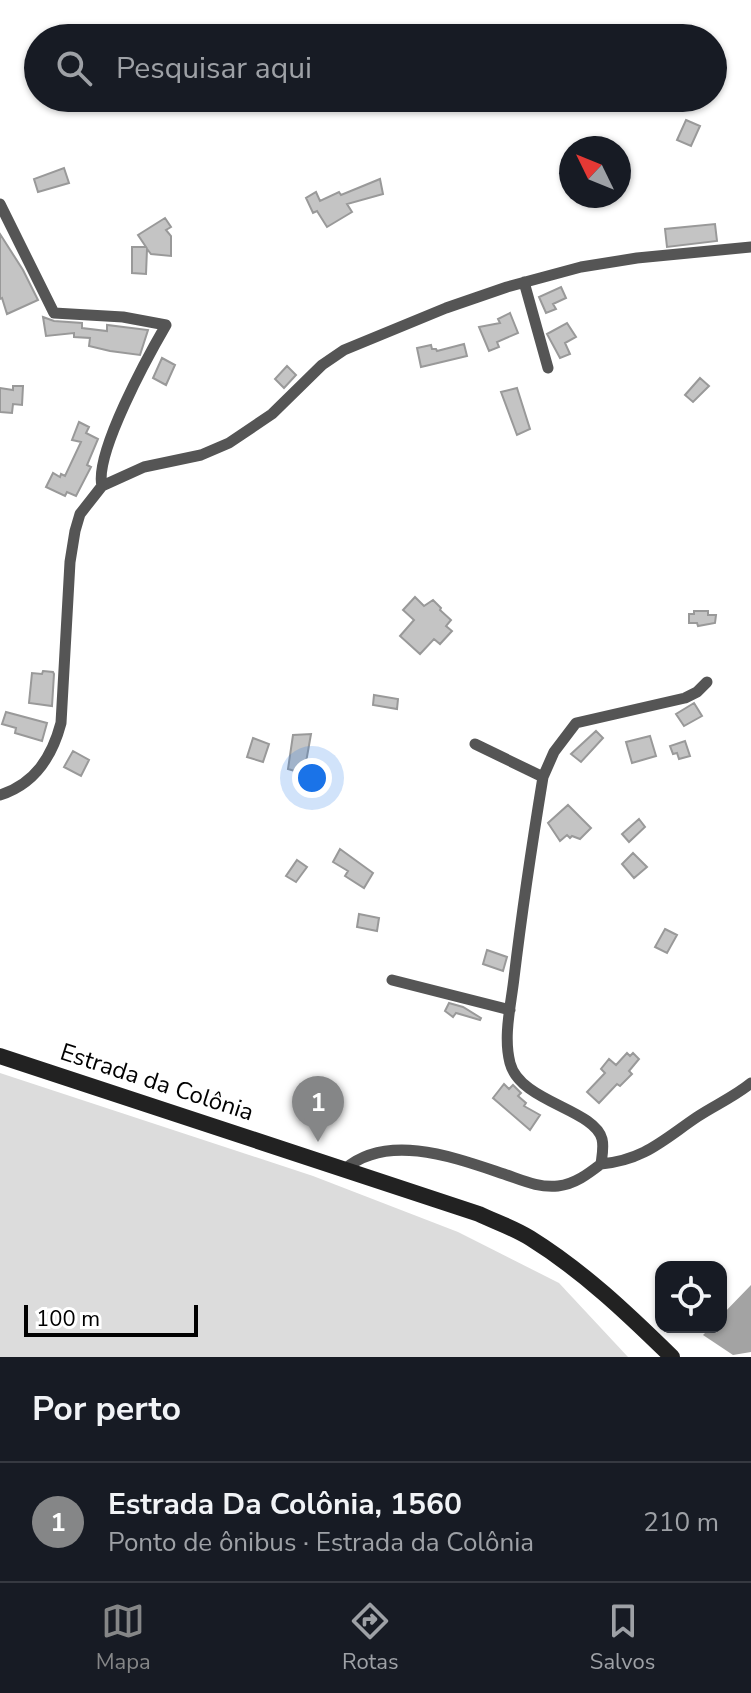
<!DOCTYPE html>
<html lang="pt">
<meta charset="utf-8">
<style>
:root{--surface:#171b24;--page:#242831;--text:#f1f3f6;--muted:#9ea1a6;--line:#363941;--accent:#858687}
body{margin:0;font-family:"Nunito Sans",sans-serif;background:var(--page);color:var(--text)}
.controls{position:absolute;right:24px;bottom:24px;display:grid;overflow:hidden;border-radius:16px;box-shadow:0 2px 6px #0004}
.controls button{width:72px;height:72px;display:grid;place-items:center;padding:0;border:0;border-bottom:2px solid var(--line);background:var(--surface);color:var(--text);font:40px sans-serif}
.compass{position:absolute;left:559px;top:136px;width:72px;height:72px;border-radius:50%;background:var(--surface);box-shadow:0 2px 6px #0004;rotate:313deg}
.scale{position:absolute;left:24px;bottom:20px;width:174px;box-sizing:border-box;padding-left:8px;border:4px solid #000;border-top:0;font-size:22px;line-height:28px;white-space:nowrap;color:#000;-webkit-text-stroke:6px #fff;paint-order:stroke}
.you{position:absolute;left:312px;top:778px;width:28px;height:28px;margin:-20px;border:6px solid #fff;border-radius:50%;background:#1a73e8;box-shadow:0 0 0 12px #1a73e833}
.badge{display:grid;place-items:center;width:52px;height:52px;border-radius:50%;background:var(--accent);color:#fff;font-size:26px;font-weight:700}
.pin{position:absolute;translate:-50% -66px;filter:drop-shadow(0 2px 4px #0008)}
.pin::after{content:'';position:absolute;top:42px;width:28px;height:24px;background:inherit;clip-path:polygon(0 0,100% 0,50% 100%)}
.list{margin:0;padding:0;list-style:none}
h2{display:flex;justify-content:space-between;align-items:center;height:104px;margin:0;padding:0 32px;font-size:34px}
h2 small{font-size:26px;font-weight:400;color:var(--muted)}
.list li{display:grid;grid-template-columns:52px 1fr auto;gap:24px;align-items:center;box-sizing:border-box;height:120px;padding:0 32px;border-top:2px solid var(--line)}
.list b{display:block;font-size:30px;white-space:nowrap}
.list p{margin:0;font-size:26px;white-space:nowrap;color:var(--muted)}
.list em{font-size:26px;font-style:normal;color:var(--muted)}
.icon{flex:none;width:44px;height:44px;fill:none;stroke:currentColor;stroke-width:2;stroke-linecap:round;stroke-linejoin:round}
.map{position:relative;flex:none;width:751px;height:1357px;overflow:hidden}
.search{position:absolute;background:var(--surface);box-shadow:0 2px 6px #0004;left:24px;right:24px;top:24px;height:88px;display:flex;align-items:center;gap:20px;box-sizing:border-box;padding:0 28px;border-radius:44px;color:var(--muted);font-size:30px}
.sheet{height:224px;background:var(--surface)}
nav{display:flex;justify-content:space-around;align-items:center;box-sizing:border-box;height:112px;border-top:2px solid var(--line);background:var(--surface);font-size:22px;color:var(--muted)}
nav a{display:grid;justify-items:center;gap:4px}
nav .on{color:var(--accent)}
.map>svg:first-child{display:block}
.green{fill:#dcdcdc}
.water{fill:#a3a3a3}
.building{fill:#c4c4c4;stroke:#999;stroke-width:2}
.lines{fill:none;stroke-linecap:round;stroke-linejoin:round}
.street{stroke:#555;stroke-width:11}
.secondary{stroke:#222;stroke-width:16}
.labels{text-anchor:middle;stroke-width:8;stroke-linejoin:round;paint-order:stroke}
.street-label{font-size:24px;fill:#000;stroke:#fff}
</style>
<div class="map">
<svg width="751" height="1357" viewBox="0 0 751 1357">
<rect width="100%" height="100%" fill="#fff"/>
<!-- green -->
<path class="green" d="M0,1073L313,1176L458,1232L559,1283L628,1357H0Z"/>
<!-- water -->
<path class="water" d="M751,1285V1352L733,1355L703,1335L711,1327H721V1316Z"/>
<!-- building -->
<path class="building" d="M686,120L700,126L691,146L677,140Z
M64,168L69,183L38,192L34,179Z
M380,179L383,194L347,204L352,212L327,227L317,211L313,213L306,198L316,192L320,201L339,192L341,195Z
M165,218L171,227L166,230L171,236V256L151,254L147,249L146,274L132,273V247H146L138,235Z
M715,224L717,241L667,247L665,229Z
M0,234L23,270L38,300L7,314L2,298L0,299Z
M561,287L566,298L553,304L556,309L546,313L539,297Z
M510,313L518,333L497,342L499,347L489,351L479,327L500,323L498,319Z
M43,317L54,321L82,323V328L107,331V325L148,330L140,355L110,351L89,346L90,338L74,337V333L46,336Z
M567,323L576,337L565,343L570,354L560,358L547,334Z
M464,344L467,356L421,367L417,348L431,345L432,349H436L437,351Z
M162,358L175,365L166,385L153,378Z
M287,366L296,375L284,388L275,379Z
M700,378L709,386L693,402L685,395Z
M13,386H23L22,405L13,404L12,413L0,412V388L13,390Z
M517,388L530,429L517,435L501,392Z
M79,422L89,427L86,433L98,439L87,465L91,467L76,496L67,492L65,496L46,487L53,473L60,477L61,474L65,476L81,442L72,440Z
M415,597L424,606L433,600L441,608L440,610L451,620L446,626L452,631L440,644L434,639L420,654L400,636L414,620L403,610Z
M694,611H708V615H716L715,623L698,626L697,623H689V614H694Z
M43,671L53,672L54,674L52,706L29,703L32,673L42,674Z
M374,695L398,699L397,709L373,705Z
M694,703L702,716L684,726L676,714Z
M6,712L47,723L42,741L15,733L16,728L2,724Z
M596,731L603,738L581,762L571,754Z
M311,734L305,768L299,767L298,772L288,769L293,735Z
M650,736L656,756L632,763L626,742Z
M253,738L269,744L263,762L247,757Z
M685,741L690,756L679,759L677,753L673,754L670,746Z
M73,751L89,760L81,776L64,767Z
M568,805L591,828L580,839L572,836L570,838L567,835L560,841L548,823Z
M639,819L645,827L629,842L622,834Z
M340,849L373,873L364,888L345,876L348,871L333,862Z
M633,853L647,867L634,878L622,864Z
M297,860L307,867L296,882L286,876Z
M359,914L379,918L377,931L357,927Z
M665,929L677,935L667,953L655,947Z
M487,950L507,957L503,971L483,964Z
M449,1003L463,1007L481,1018L480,1020L456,1013L453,1017L445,1011Z
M627,1053L630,1056L633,1053L639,1059L629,1071L632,1074L620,1086L617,1084L599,1103L587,1092L605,1073L601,1069L609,1059L616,1065Z
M504,1084L509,1089L513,1085L521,1093L518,1096L526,1103L524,1106L540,1115L530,1130L493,1098Z"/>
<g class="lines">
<!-- street -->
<path class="street" d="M0,204L54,313L123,317L166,325C148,356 94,454 102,486
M524,282L548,368
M475,744L543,777
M0,795C35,784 52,757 61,723L70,562L75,531L80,514L102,486L144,467L201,455L229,443L272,414L322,365L344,350L446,308L507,287L581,267L637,258L751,247
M392,980L510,1010
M601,1164C644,1160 663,1140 697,1117C715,1105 734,1097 751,1083
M345,1169C388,1132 456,1158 504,1174C522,1180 538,1188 558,1186C575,1184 588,1174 601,1164C602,1156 604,1147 602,1139C594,1109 520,1102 510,1063C503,1036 511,1005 514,978C522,911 532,844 543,777L554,752L576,723L685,698L697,692L707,682"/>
<!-- secondary -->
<path class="secondary" d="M0,1056L479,1214C496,1222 514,1228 530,1238C583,1271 627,1313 672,1357"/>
</g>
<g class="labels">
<!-- street labels -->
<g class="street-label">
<text transform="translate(157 1082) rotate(18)" y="8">Estrada da Colônia</text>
</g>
</g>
</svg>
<div class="controls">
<button><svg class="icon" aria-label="locate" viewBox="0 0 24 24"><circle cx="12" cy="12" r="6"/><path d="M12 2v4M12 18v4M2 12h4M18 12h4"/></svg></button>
</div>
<svg class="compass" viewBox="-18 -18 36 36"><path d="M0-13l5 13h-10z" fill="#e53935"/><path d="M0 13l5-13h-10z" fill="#9ea1a6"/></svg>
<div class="scale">100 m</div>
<div class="you"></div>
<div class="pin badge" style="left:318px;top:1142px">1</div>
<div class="search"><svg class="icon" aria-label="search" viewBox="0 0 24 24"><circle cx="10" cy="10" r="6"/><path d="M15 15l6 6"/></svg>Pesquisar aqui</div>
</div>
<section class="sheet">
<h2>Por perto<small></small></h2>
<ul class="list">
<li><span class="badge">1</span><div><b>Estrada Da Colônia, 1560</b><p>Ponto de ônibus · Estrada da Colônia</p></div><em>210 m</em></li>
</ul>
</section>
<nav>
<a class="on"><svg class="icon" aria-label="map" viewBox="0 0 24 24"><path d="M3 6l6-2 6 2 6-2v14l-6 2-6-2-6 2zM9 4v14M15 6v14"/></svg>Mapa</a>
<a><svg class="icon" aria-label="directions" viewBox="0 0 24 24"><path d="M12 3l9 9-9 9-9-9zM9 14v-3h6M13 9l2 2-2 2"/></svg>Rotas</a>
<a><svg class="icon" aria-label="saved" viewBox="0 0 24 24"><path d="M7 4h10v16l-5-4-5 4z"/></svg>Salvos</a>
</nav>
